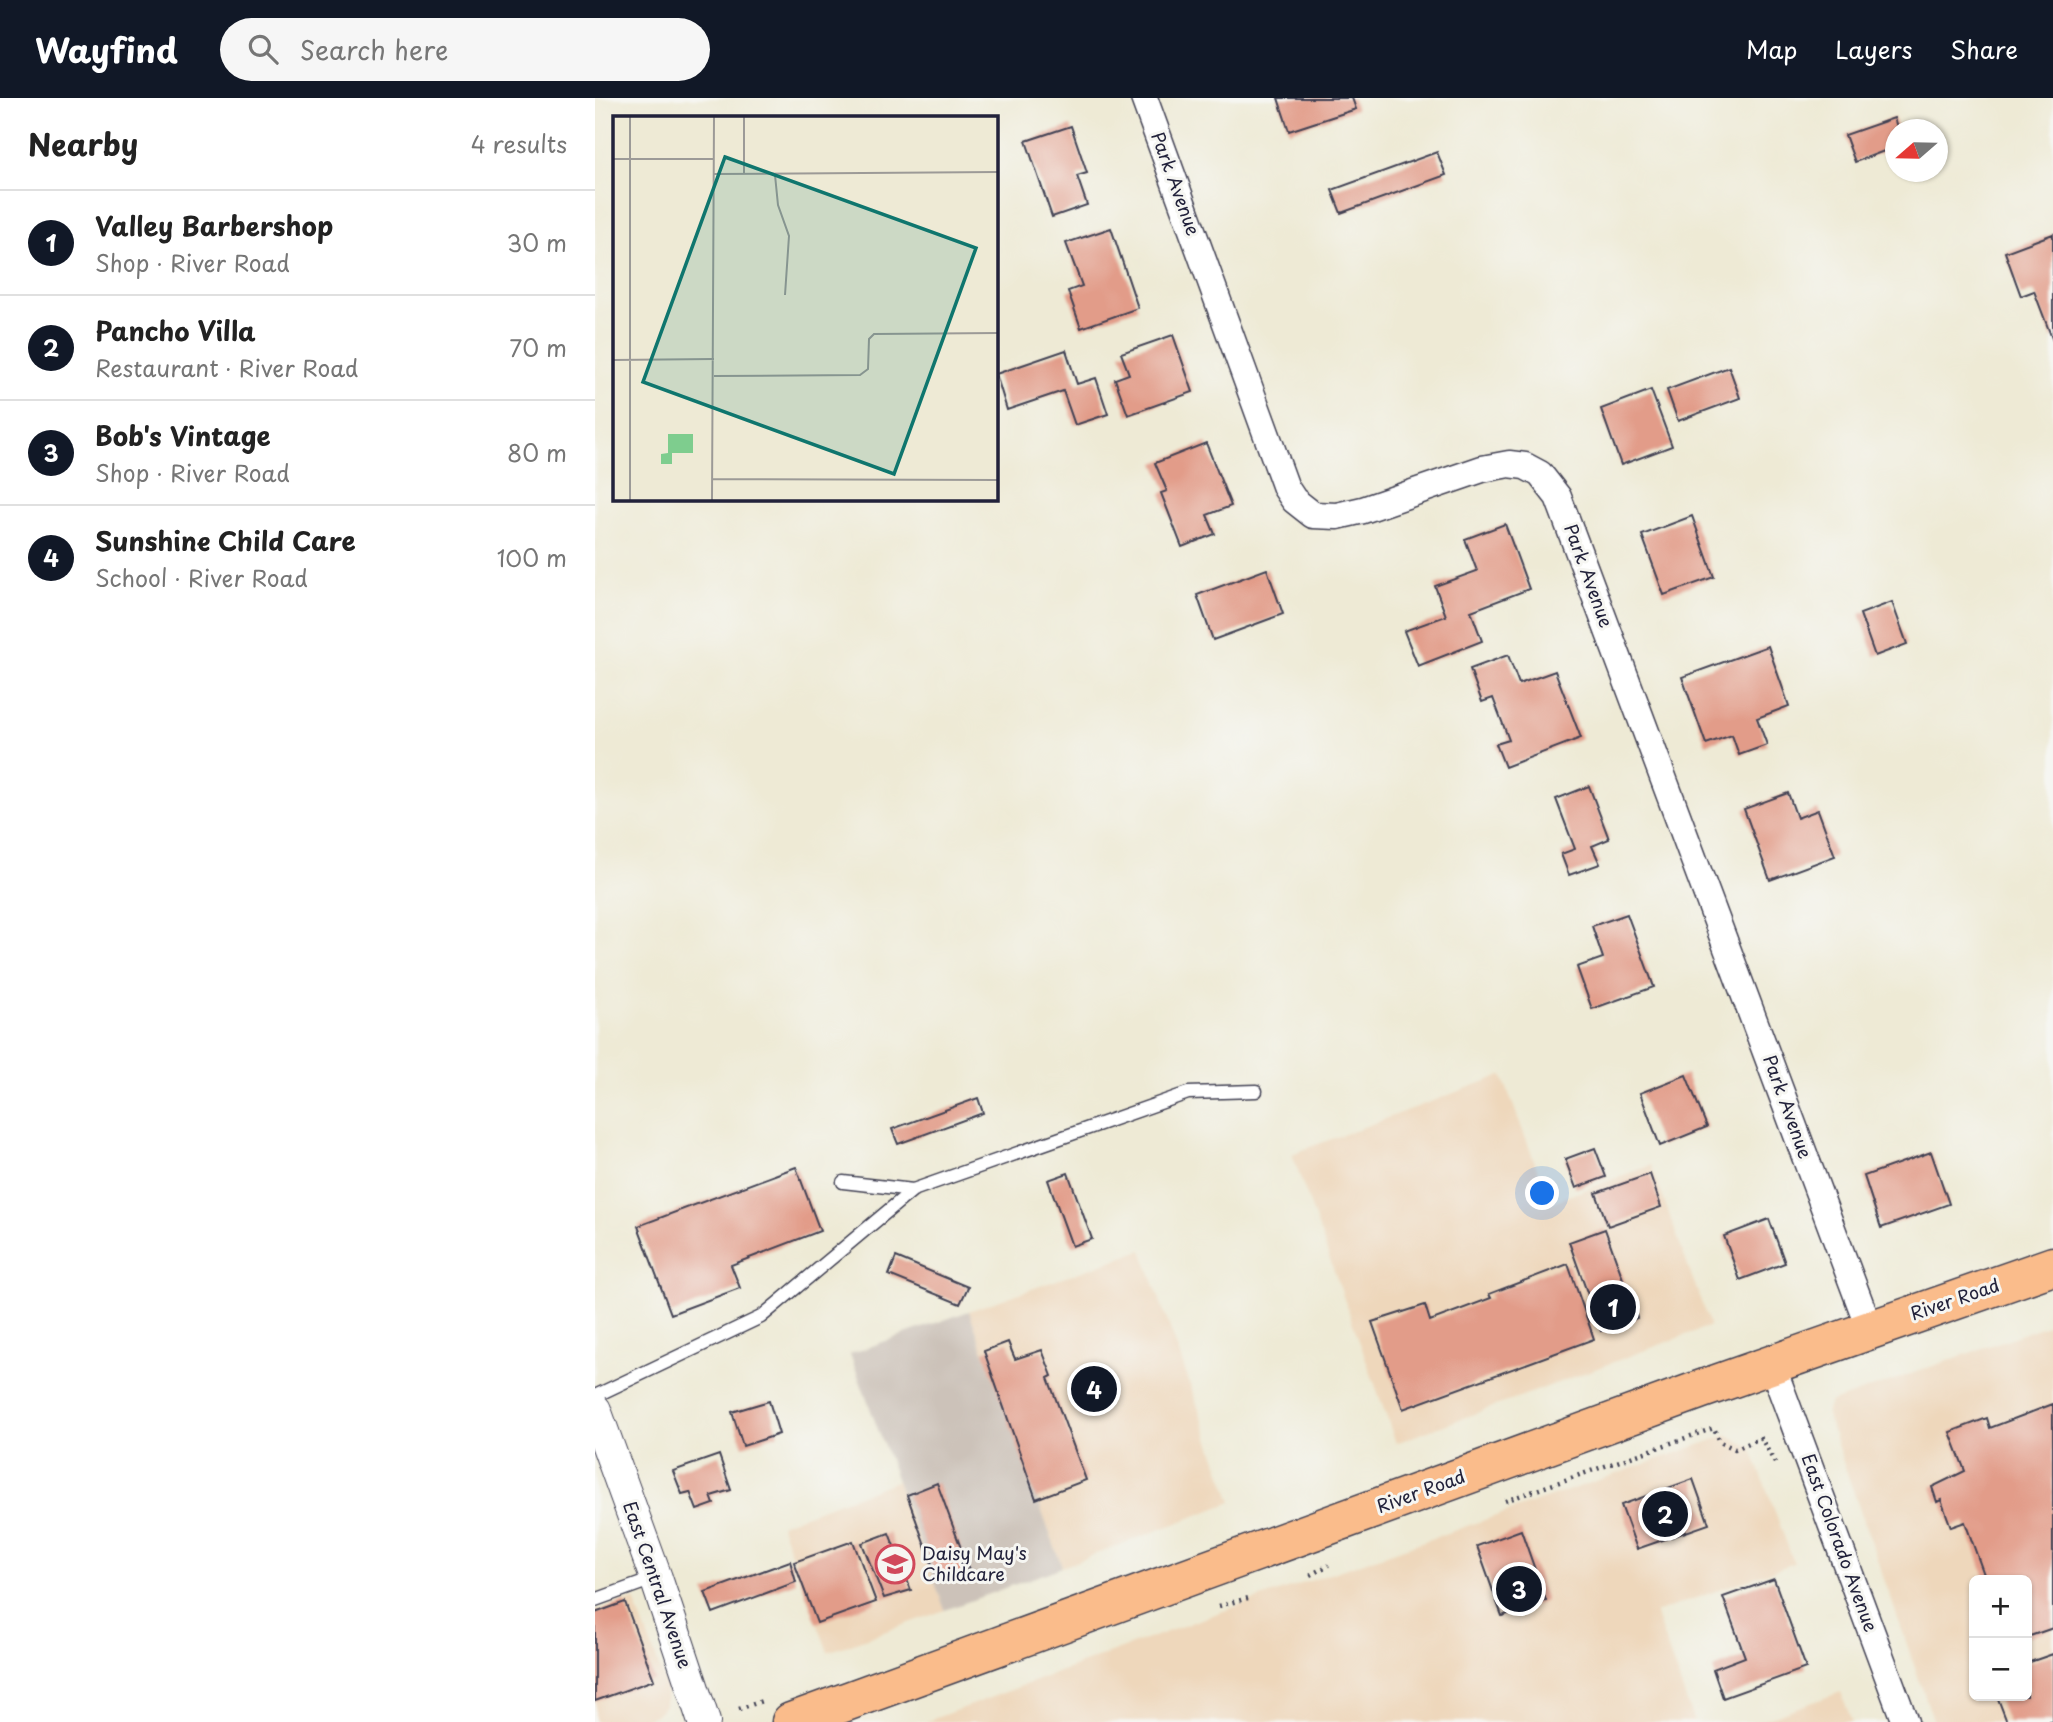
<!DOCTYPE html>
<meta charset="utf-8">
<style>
:root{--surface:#fff;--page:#f6f6f6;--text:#222;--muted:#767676;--line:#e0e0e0;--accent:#111827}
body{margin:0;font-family:"Playpen Sans",sans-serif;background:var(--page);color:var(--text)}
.controls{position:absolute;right:21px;bottom:21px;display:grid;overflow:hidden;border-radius:10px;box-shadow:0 2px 5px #0004}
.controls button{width:63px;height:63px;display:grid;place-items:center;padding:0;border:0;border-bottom:2px solid var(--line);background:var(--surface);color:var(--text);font:35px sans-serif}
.compass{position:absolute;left:1290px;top:21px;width:63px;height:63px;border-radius:50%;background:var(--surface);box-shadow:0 2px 5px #0004;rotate:250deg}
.you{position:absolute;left:948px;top:1096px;width:24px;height:24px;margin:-18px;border:5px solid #fff;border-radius:50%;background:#1a73e8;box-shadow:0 0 0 10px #1a73e833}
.badge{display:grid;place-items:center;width:46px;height:46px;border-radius:50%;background:var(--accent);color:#fff;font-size:23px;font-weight:700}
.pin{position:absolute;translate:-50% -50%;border:4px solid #fff;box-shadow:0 2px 7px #0006}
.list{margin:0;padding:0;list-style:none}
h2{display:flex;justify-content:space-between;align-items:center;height:91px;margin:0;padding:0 28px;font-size:30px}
h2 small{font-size:23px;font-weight:400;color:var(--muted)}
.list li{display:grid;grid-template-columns:46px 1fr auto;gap:21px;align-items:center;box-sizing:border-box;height:105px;padding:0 28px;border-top:2px solid var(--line)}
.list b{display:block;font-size:26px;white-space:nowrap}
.list p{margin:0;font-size:23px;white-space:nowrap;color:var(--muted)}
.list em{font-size:23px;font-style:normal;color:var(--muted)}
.icon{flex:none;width:38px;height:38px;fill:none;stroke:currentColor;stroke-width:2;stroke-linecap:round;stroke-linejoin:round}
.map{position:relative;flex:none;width:1458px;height:1624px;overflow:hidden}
header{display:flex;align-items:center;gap:42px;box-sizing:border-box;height:98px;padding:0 35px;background:var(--accent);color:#fff}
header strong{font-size:33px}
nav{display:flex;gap:38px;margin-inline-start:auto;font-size:24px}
.search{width:490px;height:63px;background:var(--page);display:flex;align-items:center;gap:18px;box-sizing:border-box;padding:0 24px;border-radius:38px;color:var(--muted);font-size:26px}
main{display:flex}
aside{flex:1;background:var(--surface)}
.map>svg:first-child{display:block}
.built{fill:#eed7bb;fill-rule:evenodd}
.industrial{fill:#ccc2b9}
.building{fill:#e29c89}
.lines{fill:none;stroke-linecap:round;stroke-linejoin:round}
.service-casing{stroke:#414052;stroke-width:15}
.minor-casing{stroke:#414052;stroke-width:29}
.tertiary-casing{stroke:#414052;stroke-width:34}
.primary-casing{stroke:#414052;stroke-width:41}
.path{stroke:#414052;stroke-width:4.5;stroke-dasharray:2 5;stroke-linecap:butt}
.service{stroke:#fff;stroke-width:12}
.minor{stroke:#fff;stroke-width:26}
.tertiary{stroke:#fff;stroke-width:32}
.primary{stroke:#fabc8b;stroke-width:38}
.labels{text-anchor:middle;stroke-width:6;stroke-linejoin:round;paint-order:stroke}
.street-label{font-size:18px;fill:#22223b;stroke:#f6f6f2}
.poi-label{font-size:18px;fill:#22223b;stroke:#f6f6f2;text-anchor:start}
.inset-road{fill:none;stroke:#9c9a97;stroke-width:2}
.view{fill:#0f766e;fill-opacity:0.15;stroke:#0f766e;stroke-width:3.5}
.inset-edge{fill:none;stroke:#22223b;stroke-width:3.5}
</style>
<header>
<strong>Wayfind</strong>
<div class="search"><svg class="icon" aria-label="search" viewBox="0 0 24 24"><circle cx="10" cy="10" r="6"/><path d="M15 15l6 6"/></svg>Search here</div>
<nav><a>Map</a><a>Layers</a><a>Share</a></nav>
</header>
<main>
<aside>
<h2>Nearby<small>4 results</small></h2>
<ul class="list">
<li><span class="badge">1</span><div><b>Valley Barbershop</b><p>Shop · River Road</p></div><em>30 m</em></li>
<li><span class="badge">2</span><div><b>Pancho Villa</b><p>Restaurant · River Road</p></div><em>70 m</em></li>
<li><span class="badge">3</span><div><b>Bob's Vintage</b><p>Shop · River Road</p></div><em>80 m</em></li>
<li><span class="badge">4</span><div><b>Sunshine Child Care</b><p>School · River Road</p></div><em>100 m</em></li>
</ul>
</aside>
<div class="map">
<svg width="1458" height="1624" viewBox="0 0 1458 1624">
<rect width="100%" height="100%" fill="#f6f6f2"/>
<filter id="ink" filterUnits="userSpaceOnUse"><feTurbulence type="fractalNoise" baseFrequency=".0143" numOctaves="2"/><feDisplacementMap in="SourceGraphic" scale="14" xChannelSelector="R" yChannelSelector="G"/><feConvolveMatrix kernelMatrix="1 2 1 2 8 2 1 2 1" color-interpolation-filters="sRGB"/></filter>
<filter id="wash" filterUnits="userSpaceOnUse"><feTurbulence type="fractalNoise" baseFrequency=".00686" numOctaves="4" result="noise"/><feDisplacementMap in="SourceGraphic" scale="28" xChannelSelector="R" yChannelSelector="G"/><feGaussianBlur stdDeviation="1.57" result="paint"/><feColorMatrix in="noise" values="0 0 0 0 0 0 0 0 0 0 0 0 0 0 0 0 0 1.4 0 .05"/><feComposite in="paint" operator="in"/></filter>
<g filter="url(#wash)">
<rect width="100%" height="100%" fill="#eeead5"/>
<!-- built -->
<path class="built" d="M907,977L955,1105L1056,1067L1115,1228L801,1345L697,1056Z
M547,1152L637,1404L467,1469L374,1213Z
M1458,1225V1624H1339L1231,1315L1235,1305ZM1379,1482H1432V1598H1379Z
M1133,1337L1156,1349L1199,1465L1060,1515L1099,1624H330L620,1516Z
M302,1383L350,1512L233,1554L185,1426Z
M39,1502L71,1587L70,1607L60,1617L42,1624H0V1515Z
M1246,1594L1257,1624H1162Z"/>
<!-- industrial -->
<path class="industrial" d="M374,1213L467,1469L350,1512L255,1256Z"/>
<g id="blocks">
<!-- building -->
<path class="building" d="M683,0H757L761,11L694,33Z
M1299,20L1303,32H1300V49L1260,64L1250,37Z
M476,28L492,75L482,78L492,107L457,119L431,43Z
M842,54L851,77L746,115L737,92Z
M516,130L543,210L486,230L473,193L487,188L471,145Z
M1458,136V243L1439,193L1426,198L1410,154Z
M578,237L598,294L533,317L520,281L534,276L526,255Z
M471,252L482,286L501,280L513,316L480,327L468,293L412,312L401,276Z
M1134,269L1145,300L1083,323L1072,292Z
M1056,292L1077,348L1026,367L1006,311Z
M611,345L636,408L612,417L620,436L587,449L566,395L572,393L560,365Z
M1097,418L1119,479L1069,497L1047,437Z
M910,426L934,491L876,513L887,543L823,568L809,533L851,518L840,488L882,473L870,441Z
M672,471L688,516L618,542L602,497Z
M1297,504L1312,546L1280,558L1265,516Z
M1173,548L1194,608L1162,620L1172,647L1144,657L1137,637L1111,646L1087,579Z
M913,557L924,586L960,573L986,640L910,669L901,646L914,642L898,600L887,604L875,571Z
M994,688L1014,741L997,748L1005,766L974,777L966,756L980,751L961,701Z
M1193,695L1202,720L1223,712L1240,758L1175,782L1149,711Z
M1032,816L1059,889L997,911L982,869L1008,860L997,828Z
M1091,977L1112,1029L1065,1048L1045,995Z
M383,1000L388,1015L303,1046L297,1031Z
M1000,1050L1011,1079L981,1090L970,1061Z
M1336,1054L1354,1106L1286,1130L1269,1078Z
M201,1069L225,1133L136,1167L145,1190L76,1216L43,1128Z
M473,1075L497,1141L477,1148L453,1082Z
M1055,1076L1066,1109L1013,1128L1001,1095Z
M1174,1121L1190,1165L1145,1182L1129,1138Z
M1010,1131L1042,1220L1006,1233L974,1144Z
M301,1159L373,1189L365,1206L294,1177Z
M973,1166L999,1241L808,1311L777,1224L830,1207L835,1223L896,1200L894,1196Z
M413,1244L420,1261L447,1252L457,1278L453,1280L491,1382L441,1401L389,1253Z
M174,1303L184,1336L148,1348L137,1314Z
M1458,1306V1530L1432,1539V1482H1391L1370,1424L1356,1429L1346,1402L1342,1404L1337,1389L1370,1373L1355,1334L1392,1320L1395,1330Z
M124,1357L136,1392L116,1398L119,1406L102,1412L95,1394L87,1396L78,1373Z
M1098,1381L1114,1426L1042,1451L1026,1407Z
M342,1385L374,1472L343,1483L312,1397Z
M926,1432L951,1503L907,1518L882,1448Z
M294,1435L316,1492L289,1500L267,1445Z
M258,1443L281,1504L222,1525L199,1464Z
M195,1463L201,1484L118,1515L110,1494Z
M1179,1481L1211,1570L1128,1600L1118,1571L1150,1559L1128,1499Z
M30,1504L59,1582L0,1603V1515Z
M1458,1556V1624H1412L1402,1598H1432V1565Z"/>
</g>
</g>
<g filter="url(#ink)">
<use href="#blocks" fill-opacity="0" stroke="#414052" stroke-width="2"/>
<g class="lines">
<defs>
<path id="service" d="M248,1084L318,1092
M0,1298L166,1219L318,1092L593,995L661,993
M0,1502L61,1480"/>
<path id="minor" d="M549,0L691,390L699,402L718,417L742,418L768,412L887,371L914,366L930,368L945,376L963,399L1275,1232
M1177,1267L1310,1624"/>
<path id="tertiary" d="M0,1312L61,1480L109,1624"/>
<path id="primary" d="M196,1624L1107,1291L1458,1168"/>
</defs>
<!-- service casing -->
<use href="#service" class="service-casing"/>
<!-- minor casing -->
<use href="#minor" class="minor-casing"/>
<!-- tertiary casing -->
<use href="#tertiary" class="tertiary-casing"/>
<!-- primary casing -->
<use href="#primary" class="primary-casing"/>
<!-- path -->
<path class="path" d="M910,1403L1119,1330L1125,1344L1140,1351L1166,1340L1180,1365
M715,1477L734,1467
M624,1508L657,1499
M144,1611L170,1602"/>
<!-- service -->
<use href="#service" class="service"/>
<!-- minor -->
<use href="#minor" class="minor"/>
<!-- tertiary -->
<use href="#tertiary" class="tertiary"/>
<!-- primary -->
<use href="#primary" class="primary"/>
</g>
</g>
<!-- icons -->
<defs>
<symbol id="school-ring" viewBox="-11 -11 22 22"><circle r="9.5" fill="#f6f6f2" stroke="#d1495b" stroke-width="1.5"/><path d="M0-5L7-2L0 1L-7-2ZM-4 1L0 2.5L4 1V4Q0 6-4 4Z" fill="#d1495b"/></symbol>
</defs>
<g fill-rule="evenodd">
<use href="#school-ring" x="278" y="1444" width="44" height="44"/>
</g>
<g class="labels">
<!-- street labels -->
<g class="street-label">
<text transform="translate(580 86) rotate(70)" y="6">Park Avenue</text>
<text transform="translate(993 478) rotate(70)" y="6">Park Avenue</text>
<text transform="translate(1192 1009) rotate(70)" y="6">Park Avenue</text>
<text transform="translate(1360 1202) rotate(-19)" y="6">River Road</text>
<text transform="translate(826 1394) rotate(-20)" y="6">River Road</text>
<text transform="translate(1244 1445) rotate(70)" y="6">East Colorado Avenue</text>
<text transform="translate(62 1487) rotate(71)" y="6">East Central Avenue</text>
</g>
<!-- poi labels -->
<g class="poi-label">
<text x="327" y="1462">Daisy May's<tspan x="327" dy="21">Childcare</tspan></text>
</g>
</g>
<!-- overview -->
<g transform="translate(18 18)">
<rect width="385" height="385" fill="#eeead5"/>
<path d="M55,318H80V337H59V348H48V338L55,337Z" fill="#7ecd8e"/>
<path class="inset-road" d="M0,43H101M101,58L385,56M131,59V1M162,59L165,89L176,120L172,179M0,244L101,243M101,260L247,259L255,253L256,223L261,218L385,217M99,363L385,364M17,384V1M99,384L101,1"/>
<path class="view" d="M112,41L363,132L281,358L30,266Z"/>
<rect width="385" height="385" class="inset-edge"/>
</g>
</svg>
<div class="controls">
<button>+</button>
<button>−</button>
</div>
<svg class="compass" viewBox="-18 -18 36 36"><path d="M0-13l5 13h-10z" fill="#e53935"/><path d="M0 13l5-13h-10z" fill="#767676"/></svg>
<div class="you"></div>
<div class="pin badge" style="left:1018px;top:1209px">1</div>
<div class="pin badge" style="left:1070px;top:1416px">2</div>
<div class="pin badge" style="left:924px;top:1491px">3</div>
<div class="pin badge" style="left:499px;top:1291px">4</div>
</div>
</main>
